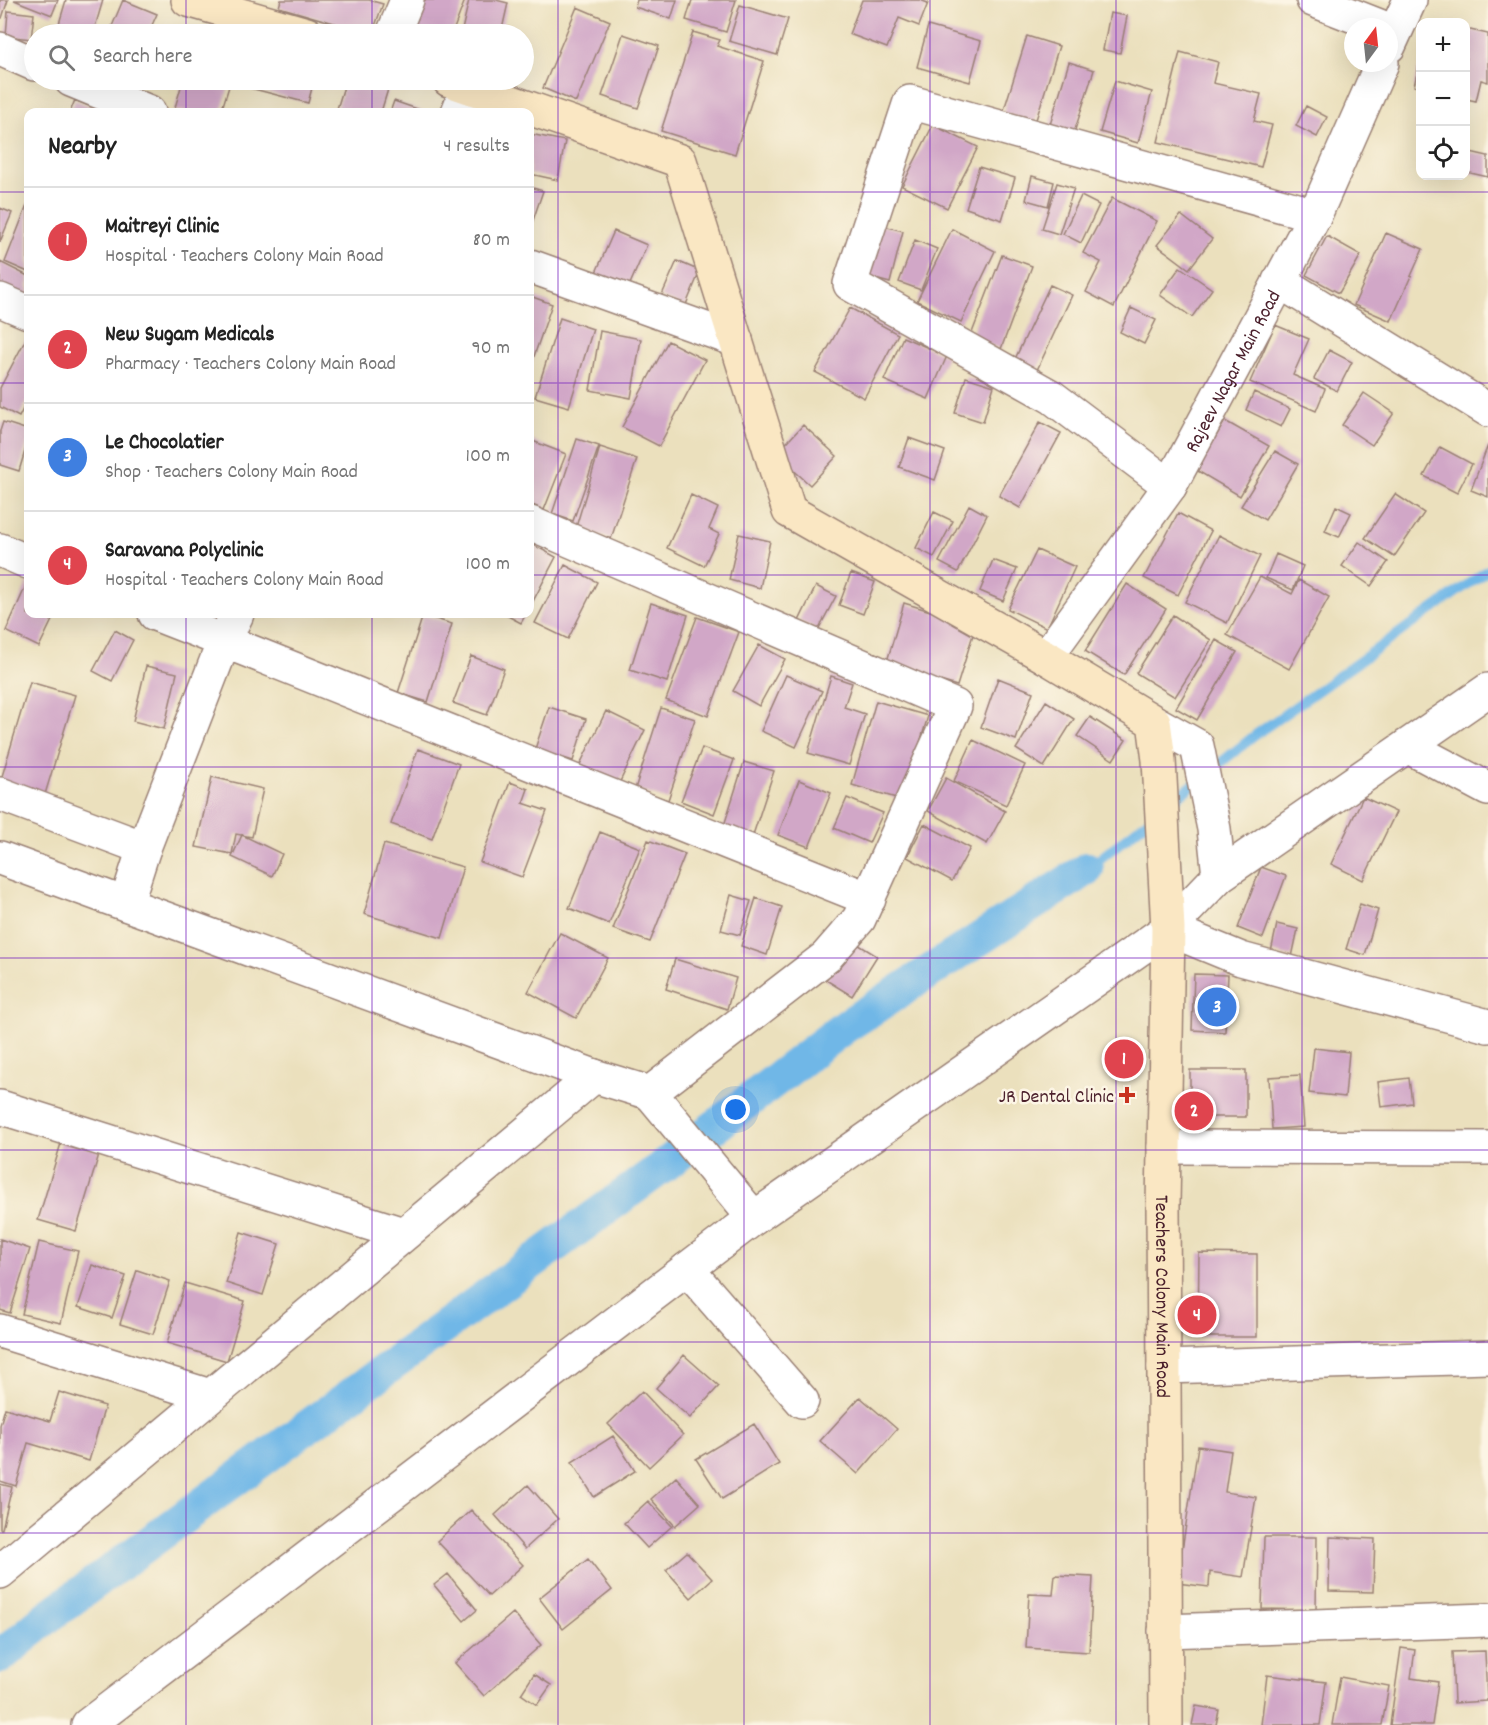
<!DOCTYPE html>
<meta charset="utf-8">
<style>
:root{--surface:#fff;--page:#f2f2f2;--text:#222;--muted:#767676;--line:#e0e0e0;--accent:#b45309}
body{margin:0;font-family:Dekko,sans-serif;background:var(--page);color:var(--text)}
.controls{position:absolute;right:18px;top:18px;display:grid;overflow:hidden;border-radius:12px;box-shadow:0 6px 24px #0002}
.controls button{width:54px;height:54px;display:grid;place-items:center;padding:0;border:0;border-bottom:2px solid var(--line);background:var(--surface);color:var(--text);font:30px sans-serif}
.compass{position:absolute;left:1344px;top:18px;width:54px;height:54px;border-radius:50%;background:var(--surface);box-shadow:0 6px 24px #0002;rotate:15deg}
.you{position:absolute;left:736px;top:1110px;width:21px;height:21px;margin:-15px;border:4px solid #fff;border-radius:50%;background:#1a73e8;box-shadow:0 0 0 9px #1a73e833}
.badge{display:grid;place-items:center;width:39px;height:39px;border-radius:50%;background:var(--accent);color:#fff;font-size:20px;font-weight:700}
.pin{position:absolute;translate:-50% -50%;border:3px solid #fff;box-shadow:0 2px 6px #0006}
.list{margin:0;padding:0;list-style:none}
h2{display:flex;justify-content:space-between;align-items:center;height:78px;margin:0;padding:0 24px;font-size:26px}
h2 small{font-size:20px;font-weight:400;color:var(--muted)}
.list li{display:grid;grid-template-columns:39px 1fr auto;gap:18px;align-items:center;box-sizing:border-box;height:108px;padding:0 24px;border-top:2px solid var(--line)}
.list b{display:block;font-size:22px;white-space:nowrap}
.list p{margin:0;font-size:20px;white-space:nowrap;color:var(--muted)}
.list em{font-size:20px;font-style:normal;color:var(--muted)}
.icon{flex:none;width:33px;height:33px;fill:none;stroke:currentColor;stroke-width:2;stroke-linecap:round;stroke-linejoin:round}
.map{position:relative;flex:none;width:1488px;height:1725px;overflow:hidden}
.search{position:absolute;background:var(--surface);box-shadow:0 6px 24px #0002;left:24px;top:24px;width:510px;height:66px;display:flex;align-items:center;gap:15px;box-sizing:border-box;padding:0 21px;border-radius:33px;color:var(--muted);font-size:22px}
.panel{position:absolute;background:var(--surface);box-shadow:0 6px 24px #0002;left:24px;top:108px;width:510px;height:510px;border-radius:12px}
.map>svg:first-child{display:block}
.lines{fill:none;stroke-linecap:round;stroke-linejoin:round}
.stream{stroke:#6fb7e7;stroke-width:10}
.canal{stroke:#6fb7e7;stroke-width:34}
.building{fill:#d1a7c7}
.street-casing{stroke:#9a8074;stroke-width:36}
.secondary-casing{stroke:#9a8074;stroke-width:36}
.street{stroke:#fff;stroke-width:33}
.secondary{stroke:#fae7c3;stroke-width:33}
.grid{fill:none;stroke:#7b2cbf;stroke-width:1.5;stroke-opacity:0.55}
.poi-dot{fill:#c8321e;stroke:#fcf5e5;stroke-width:2}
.labels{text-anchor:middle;stroke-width:5;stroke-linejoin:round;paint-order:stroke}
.street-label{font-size:20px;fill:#4a1f2b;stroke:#fcf5e5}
.poi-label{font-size:20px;fill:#4a1f2b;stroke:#fcf5e5;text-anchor:end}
</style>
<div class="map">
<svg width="1488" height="1725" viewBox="0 0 1488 1725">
<rect width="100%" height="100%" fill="#fcf5e5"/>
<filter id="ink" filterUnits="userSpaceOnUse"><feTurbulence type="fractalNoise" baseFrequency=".0167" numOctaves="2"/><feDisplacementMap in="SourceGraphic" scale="12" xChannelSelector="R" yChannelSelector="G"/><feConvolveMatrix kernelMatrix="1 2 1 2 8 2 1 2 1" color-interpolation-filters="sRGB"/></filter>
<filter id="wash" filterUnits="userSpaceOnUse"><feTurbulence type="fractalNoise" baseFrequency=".008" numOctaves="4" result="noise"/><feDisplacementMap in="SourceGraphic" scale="24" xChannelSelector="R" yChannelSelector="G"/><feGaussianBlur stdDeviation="1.35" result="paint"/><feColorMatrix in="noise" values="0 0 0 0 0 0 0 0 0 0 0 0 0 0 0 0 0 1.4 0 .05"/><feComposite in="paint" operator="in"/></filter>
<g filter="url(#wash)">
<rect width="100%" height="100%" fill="#ebe0bd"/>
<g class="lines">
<!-- stream -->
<path class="stream" d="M1087,869L1258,733L1488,570"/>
<!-- canal -->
<path class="canal" d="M0,1657L49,1616L665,1165L843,1028L1087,869"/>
</g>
<g id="blocks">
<!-- building -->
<path class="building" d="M0,0H8L2,18H0Z
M14,0H58L52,15Z
M66,0H103L93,34H56Z
M123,0L157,14L148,34H117L110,31Z
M281,0H369L383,4L372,34L279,7Z
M416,0H465L452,34H403Z
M469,0H496L508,3L501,34H461Z
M637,0H677L671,19L635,7Z
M692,0H736L726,32L686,20Z
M862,0H920L928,3L919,26L899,18L887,48L849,34Z
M740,5L788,19L777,55L729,41Z
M577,7L610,21L576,102L543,88Z
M8,11L34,14L31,39L6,36Z
M1110,13L1127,16L1120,53L1103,50Z
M928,26L981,41L970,82L917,67Z
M1466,29L1488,34V82L1481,80L1476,101L1466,99Z
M693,32L720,40L717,46L764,61L735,154L661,131Z
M623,34L659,46L638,108L602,96Z
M1027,36L1059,46L1035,123L1003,113Z
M1180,52L1218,62L1213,83L1261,94L1254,121L1272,125L1261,167L1158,142Z
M1420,61V88L1414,86Z
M1069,62L1094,70L1073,136L1049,128Z
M160,80H180L178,86Z
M183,80H231L221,112L174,111Z
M244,80H295L313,84L308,103L242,86Z
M346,80H368L389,86L381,112H336Z
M1115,81L1152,92L1138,143L1100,132Z
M75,100L104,112H70Z
M394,101L426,112H390Z
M1306,106L1327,117L1317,137L1296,126Z
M933,125L978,147L947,208L902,186Z
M530,134L565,141L558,180L530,174Z
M1466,151L1488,156V177L1466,172Z
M979,167L1015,178L1002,220L966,208Z
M1032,176L1054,182L1048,206L1026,200Z
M1057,183L1074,188L1059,234L1042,229Z
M530,187L543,191L530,229Z
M1081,196L1099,205L1081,243L1063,234Z
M1112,198L1157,221L1114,307L1086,292L1101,262L1083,253Z
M28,203V272L5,262Z
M0,208L12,213L0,242Z
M1181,215L1212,239L1189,269L1157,245Z
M880,225L903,231L890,283L868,277Z
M952,229L995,251L961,322L917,301Z
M614,231L647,245L627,291L594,277Z
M1386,233L1423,249L1391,321L1354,305Z
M1327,236L1361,255L1339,293L1306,275Z
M915,240L937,249L921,290L899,282Z
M1002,255L1032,266L1001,349L970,338Z
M677,261L700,271L685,307L661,297Z
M0,262L28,276V300L0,286Z
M1180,267L1212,289L1192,317L1160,295Z
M1050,285L1072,295L1037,370L1015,359Z
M530,296L552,304L530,368Z
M850,308L898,334L864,398L815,372Z
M1131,308L1156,320L1144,344L1120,332Z
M560,318L593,329L569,407L535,397Z
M1275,325L1309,339L1293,375L1325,389L1316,411L1250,382Z
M600,331L641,339L631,398L590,390Z
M28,335V399L19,417L0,407V388Z
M903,337L947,356L928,399L884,380Z
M668,341L705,360L659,446L622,427Z
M1329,350L1352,362L1337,391L1314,379Z
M966,377L994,386L983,422L955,413Z
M1254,392L1290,409L1281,427L1246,410Z
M1364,393L1394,413L1372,445L1342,425Z
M1225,421L1269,446L1240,496L1196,470Z
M3,422L28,430V441L19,471L0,465V431Z
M1040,422L1061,433L1020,508L999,496Z
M803,425L837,456L810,485L776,454Z
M909,438L945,451L935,480L899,467Z
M577,439L599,446L573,521L552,514Z
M530,440L566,454L544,510L530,504Z
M1488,445V497L1471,490Z
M600,447L637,459L611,539L576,527Z
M1440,447L1472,464L1457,493L1424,476Z
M1275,451L1298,464L1265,520L1241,506Z
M1395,494L1424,513L1394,557L1365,538Z
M691,495L718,508L709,529L719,534L704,566L667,548Z
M969,505L987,515L958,572L939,562Z
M1336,506L1351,513L1339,537L1325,531Z
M934,512L953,521L934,557L916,548Z
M1178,513L1211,531L1178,595L1144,578Z
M739,534L770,541L760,588L729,580Z
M1219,535L1260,556L1227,623L1185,602Z
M1359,542L1388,562L1371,586L1342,566Z
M530,543L556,557L530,607Z
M1037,550L1075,567L1047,628L1008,609Z
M1276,554L1303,566L1293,590L1266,578Z
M993,560L1017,569L1003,601L980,591Z
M565,565L597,582L568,639L535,623Z
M851,573L875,582L863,614L839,605Z
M1260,577L1292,594L1299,580L1329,597L1289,669L1227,635Z
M28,581V614H55L39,647L6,631Z
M1127,584L1166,609L1124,675L1085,651Z
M816,586L836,596L818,630L799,621Z
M651,603L688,615L667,682L630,670Z
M904,603L976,625L957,686L886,665Z
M504,614H526L521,623Z
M423,615L452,624L428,702L398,693Z
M1173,615L1211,640L1175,697L1136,673Z
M697,617L739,632L708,716L666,700Z
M115,630L133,640L112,681L93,671Z
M1216,640L1237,652L1197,720L1176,708Z
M759,645L785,659L759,706L733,691Z
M471,656L504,669L487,715L453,703Z
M146,666L177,673L164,729L133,721Z
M786,675L822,691L796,747L761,731Z
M831,676L852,683L844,707L865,714L849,765L808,753Z
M998,678L1033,692L1016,740L981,727Z
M30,682L75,695L43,801L0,783Z
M876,701L928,716L903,800L852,785Z
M1046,701L1074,719L1044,767L1016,749Z
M549,707L586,719L573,761L535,749Z
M661,708L695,719L668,800L635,789Z
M606,711L645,730L613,796L574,777Z
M1090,717L1126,740L1113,760L1077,736Z
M973,740L1025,765L1006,805L954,781Z
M702,748L734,760L714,814L681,801Z
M418,749L459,764L432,839L391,824Z
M744,762L774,771L751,841L722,832Z
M212,777L263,789L252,837L236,834L232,854L196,847Z
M946,778L1005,811L987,844L928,811Z
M799,780L831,793L809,847L778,835Z
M510,782L528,789L523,803L547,811L522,877L480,862Z
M1363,797L1396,812L1363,880L1331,864Z
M847,798L883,813L869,843L834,828Z
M924,824L970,848L952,881L907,857Z
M600,832L640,848L609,924L569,908Z
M242,835L282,854L272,876L232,857Z
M648,840L685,854L650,942L613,929Z
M384,844L463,867L442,938L364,914Z
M1261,867L1286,876L1263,938L1238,928Z
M731,895L751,901L740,935L721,930Z
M756,898L782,907L767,955L741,946Z
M1360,904L1378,910L1365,955L1346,949Z
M1277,924L1298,929L1292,957L1271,952Z
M560,933L608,958L576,1018L528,992Z
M851,940L877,956L852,996L826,980Z
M675,959L736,978L727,1009L666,989Z
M1194,974L1228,975L1225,1032L1192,1030Z
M1314,1048L1349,1052L1345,1097L1309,1093Z
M1190,1070H1246V1117H1190Z
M1300,1075L1304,1127L1272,1129L1269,1077Z
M1409,1078L1412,1103L1381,1107L1378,1082Z
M62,1140L100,1151L76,1231L38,1220Z
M241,1232L279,1244L263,1295L226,1283Z
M0,1239L30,1249L10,1313L0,1310Z
M39,1242L78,1251L61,1323L22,1314Z
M1199,1253L1257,1254V1337H1198Z
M92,1265L126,1276L112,1318L78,1307Z
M137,1270L170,1281L153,1334L120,1324Z
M185,1283L245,1301L227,1361L167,1343Z
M684,1355L719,1386L690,1418L656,1388Z
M642,1391L683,1435L649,1467L608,1424Z
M59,1392L105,1406L89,1461L28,1443L16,1486L0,1481V1425L5,1408L50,1421Z
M860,1397L897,1429L858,1474L820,1441Z
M754,1424L779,1464L722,1499L696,1459Z
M613,1436L635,1471L594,1497L572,1462Z
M1198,1446L1231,1451L1225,1492L1256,1497L1243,1577L1210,1572L1209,1587L1177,1583Z
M676,1477L700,1504L675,1526L651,1499Z
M0,1484L12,1487L2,1529H0Z
M528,1485L558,1519L525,1549L495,1515Z
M648,1501L672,1526L647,1548L624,1523Z
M471,1510L523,1565L489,1596L437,1541Z
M1264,1537H1317L1316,1610L1262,1609Z
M1330,1537L1375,1539L1373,1592L1329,1591Z
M687,1552L712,1579L691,1598L666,1570Z
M588,1559L612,1590L563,1629L539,1598Z
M448,1574L477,1610L464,1621L434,1585Z
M1055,1575L1093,1577L1089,1652L1026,1648L1029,1594L1053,1595Z
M513,1613L541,1645L484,1696L455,1663Z
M1401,1648L1415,1650L1411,1678L1438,1682L1432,1725H1390Z
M1485,1651L1487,1701L1454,1703L1452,1652Z
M534,1674L551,1685L537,1705L521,1694Z
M1267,1675L1326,1682L1320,1725H1261Z
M1340,1677L1389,1686L1382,1725H1332Z
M1196,1706L1219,1710L1216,1725H1192Z"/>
</g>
</g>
<g filter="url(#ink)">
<use href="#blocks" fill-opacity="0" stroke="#9a8074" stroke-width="1.5"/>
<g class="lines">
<defs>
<g id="street">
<path d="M1313,0L1382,27"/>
<path d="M393,34L407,0"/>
<path d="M1389,46L1410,0"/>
<path d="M0,49L34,64"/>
<path d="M71,80L149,112"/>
<path d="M458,112L468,86"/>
<path d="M530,266L736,340"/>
<path d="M1279,281L1488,410"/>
<path d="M0,300L28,312"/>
<path d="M1170,486L1052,397L850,284L910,102L1315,215"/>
<path d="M530,523L955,706L859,919L826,957L650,1093L754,1218"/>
<path d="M0,550L28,562"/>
<path d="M237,614L224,641L869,899"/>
<path id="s1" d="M1046,657L1170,486L1315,215L1382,63"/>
<path d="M1154,722L1197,746L1214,829L1219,876"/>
<path d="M1407,746L1488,789"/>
<path d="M0,794L144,848L224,641L155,614"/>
<path d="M0,858L594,1076"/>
<path d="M126,904L144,848"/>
<path d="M1168,929L1241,959L1488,1026"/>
<path d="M0,1107L403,1234"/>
<path d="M1164,1147L1488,1148"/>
<path d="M687,1269L802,1401"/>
<path d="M0,1331L210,1396"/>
<path d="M1164,1367L1488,1357"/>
<path d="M0,1572L594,1076L650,1093"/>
<path d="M1165,1631L1488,1620"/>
<path d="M88,1725L754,1218L1168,929L1219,876L1488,690"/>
</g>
<g id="secondary">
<path d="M188,0L307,34"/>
<path id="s2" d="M449,80L680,161L789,511L1046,657L1154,722L1159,760L1168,929L1163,1205L1166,1725"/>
</g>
</defs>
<!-- street casing -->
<use href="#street" class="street-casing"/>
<!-- secondary casing -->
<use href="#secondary" class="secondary-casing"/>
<!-- street -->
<use href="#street" class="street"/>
<!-- secondary -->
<use href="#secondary" class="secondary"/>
</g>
</g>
<!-- grid -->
<path class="grid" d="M186,0V34M372,0V34M558,0V1725M744,0V1725M930,0V1725M1116,0V1725M1302,0V1725M186,80V112M372,80V112M0,192H28M530,192H1488M0,383H28M530,383H1488M0,575H28M530,575H1488M186,614V1725M372,614V1725M0,767H1488M0,958H1488M0,1150H1488M0,1342H1488M0,1533H1488"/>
<!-- markers -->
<path class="poi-dot" d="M1124 1086h6v6h6v6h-6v6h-6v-6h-6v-6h6z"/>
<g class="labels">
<!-- street labels -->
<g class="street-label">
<text dy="7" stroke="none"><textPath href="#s1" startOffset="342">Rajeev Nagar Main Road</textPath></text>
<text dy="7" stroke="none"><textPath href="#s2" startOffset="1608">Teachers Colony Main Road</textPath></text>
</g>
<!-- poi labels -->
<g class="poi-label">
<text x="1114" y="1102">JR Dental Clinic</text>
</g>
</g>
</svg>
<div class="controls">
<button>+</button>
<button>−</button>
<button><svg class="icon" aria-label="locate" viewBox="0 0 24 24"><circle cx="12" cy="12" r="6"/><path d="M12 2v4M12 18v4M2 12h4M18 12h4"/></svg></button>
</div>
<svg class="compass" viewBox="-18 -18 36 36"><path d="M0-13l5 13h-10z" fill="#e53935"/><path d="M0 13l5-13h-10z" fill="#767676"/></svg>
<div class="you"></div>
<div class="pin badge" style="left:1124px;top:1059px;background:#e0444e">1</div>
<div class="pin badge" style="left:1194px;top:1111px;background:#e0444e">2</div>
<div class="pin badge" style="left:1217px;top:1007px;background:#3f7fe0">3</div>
<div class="pin badge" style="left:1197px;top:1315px;background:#e0444e">4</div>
<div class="search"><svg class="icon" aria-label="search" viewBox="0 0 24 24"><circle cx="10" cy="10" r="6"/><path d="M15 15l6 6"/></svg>Search here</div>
<section class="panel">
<h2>Nearby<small>4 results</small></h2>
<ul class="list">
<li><span class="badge" style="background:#e0444e">1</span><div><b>Maitreyi Clinic</b><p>Hospital · Teachers Colony Main Road</p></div><em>80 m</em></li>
<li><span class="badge" style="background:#e0444e">2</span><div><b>New Sugam Medicals</b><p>Pharmacy · Teachers Colony Main Road</p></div><em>90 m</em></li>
<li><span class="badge" style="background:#3f7fe0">3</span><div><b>Le Chocolatier</b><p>Shop · Teachers Colony Main Road</p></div><em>100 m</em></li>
<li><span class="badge" style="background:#e0444e">4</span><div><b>Saravana Polyclinic</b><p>Hospital · Teachers Colony Main Road</p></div><em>100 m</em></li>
</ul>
</section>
</div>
